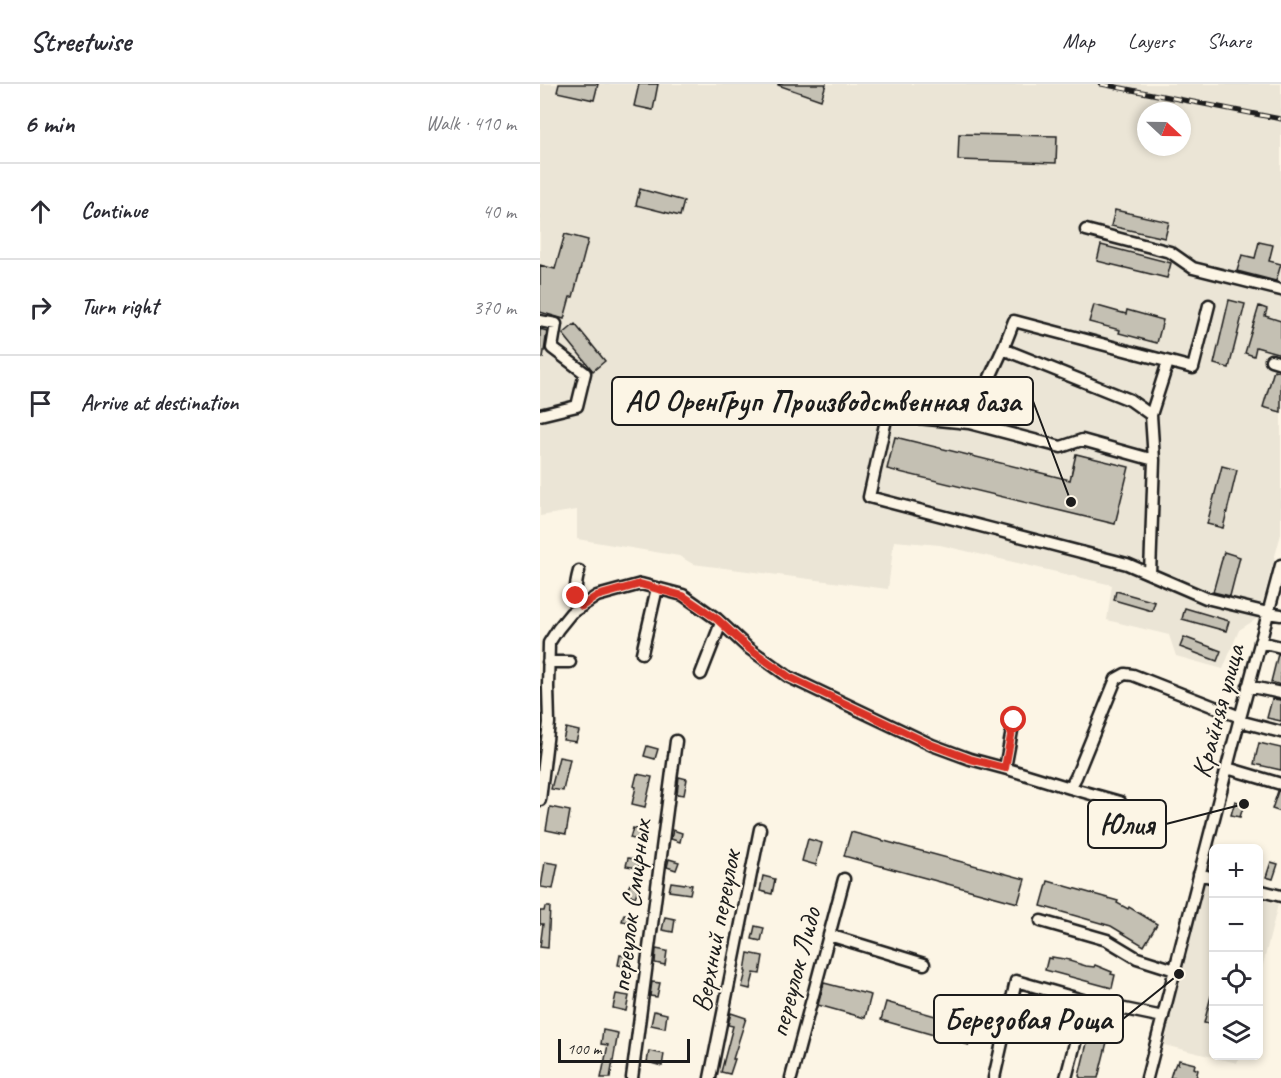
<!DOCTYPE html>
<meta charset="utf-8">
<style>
:root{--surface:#fff;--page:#f7f7f7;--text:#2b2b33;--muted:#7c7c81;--line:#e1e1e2}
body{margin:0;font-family:Caveat,sans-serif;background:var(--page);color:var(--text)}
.controls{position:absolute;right:18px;bottom:18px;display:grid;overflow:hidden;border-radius:9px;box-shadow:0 3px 9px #0003}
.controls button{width:54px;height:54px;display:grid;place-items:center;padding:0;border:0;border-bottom:2px solid var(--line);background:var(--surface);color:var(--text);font:30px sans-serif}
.compass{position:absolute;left:597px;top:18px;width:54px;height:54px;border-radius:50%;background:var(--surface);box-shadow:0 3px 9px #0003;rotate:112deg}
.scale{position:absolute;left:18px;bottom:15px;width:132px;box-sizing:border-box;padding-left:6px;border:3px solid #1c1c1c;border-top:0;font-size:16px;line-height:21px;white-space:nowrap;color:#1c1c1c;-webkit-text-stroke:4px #fcf5e5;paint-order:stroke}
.stop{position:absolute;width:18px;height:18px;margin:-14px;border:4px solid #d93025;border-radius:50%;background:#fff}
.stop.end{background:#d93025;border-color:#fff;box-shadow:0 2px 6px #0008}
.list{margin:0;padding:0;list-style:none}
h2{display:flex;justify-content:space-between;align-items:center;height:78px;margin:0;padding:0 24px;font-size:26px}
h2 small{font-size:20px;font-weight:400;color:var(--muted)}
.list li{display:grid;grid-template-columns:39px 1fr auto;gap:18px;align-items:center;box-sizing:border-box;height:96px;padding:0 24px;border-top:2px solid var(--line)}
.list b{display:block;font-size:22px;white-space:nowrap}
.list em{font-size:20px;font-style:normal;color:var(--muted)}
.icon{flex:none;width:33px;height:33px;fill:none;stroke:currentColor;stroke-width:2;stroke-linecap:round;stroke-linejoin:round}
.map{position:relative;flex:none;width:741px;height:994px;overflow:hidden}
header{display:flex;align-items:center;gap:36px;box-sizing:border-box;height:84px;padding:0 30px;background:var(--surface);border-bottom:2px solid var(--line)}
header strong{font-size:28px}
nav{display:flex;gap:33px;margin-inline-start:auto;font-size:21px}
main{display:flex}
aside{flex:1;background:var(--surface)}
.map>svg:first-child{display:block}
.built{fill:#ebe5d6;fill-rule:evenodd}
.building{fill:#c4c0b3;stroke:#1c1c1c;stroke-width:1.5}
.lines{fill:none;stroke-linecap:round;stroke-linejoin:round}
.minor-casing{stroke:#1c1c1c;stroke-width:15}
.minor{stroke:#fcf5e5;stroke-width:10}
.rail-casing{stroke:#1c1c1c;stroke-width:5}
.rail{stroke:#fcf5e5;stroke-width:3;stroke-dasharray:9;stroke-linecap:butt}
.route{stroke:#d93025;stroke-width:8}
.labels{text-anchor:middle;stroke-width:4.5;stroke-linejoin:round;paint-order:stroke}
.street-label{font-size:28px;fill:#1c1c1c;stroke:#fcf5e5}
.leader{fill:none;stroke:#1c1c1c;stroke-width:2}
.callout-dot{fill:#1c1c1c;stroke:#fcf5e5;stroke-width:2}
.callout{fill:#fcf5e5;stroke:#1c1c1c;stroke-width:2}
.callout-label{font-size:30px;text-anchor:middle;font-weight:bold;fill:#1c1c1c}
</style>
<header>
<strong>Streetwise</strong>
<nav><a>Map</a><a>Layers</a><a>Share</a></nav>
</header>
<main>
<aside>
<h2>6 min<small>Walk · 410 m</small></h2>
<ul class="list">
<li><svg class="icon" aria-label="ahead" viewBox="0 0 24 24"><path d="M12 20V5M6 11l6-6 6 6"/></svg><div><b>Continue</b></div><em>40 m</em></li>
<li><svg class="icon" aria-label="right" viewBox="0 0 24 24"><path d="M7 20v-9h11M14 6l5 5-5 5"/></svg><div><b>Turn right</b></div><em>370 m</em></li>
<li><svg class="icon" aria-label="arrive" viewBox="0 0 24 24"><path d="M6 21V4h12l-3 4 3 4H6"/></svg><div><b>Arrive at destination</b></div></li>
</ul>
</aside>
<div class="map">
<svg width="741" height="994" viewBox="0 0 741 994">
<rect width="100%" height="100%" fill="#fcf5e5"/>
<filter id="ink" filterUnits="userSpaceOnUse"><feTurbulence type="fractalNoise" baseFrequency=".0167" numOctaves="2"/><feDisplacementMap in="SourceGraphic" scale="12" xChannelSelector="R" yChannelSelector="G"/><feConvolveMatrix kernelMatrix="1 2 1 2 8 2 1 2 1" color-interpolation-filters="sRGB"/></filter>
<g filter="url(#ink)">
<!-- built -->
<path class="built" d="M0,0H741V450L718,534L699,546L683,585L636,572L629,551L567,536L572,501L400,461L354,457L348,505L153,480L139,472L37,455V426L0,432ZM606,27H642V63H606Z
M664,799L673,802L674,972H699L697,979L624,961Z
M719,815L738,820L719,897L718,815Z"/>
<!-- building -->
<path class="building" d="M19,0H58L54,16L17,8Z
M99,0H118L113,26L94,22Z
M238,0H286L281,16L238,1Z
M419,50L517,52L516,79L418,76Z
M100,105L144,117L140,132L96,121Z
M575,126L629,138L625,154L571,142Z
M25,150L48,156L33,213H30L24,235L0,228V181L15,185Z
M719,158L733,161L729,177L741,180L736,197L697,187L702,171L715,174Z
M561,161L631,179L627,194L557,177Z
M689,216L705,220L689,284L674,280Z
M554,221L586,230L587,226L623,236L617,259L579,249L580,246L549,238Z
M719,222L727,225L725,232L741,237V270L716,263L714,272L705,269Z
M35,240L65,277L53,287L23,250Z
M0,245L7,247L3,274H0Z
M734,286L741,288V328L723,323Z
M355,353L530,396L536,370L589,383L575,440L347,385Z
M682,382L697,386L683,444L667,440Z
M684,468L700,473L690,512L673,508Z
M576,507L615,518L612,527L574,516Z
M645,524L689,537L686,547L642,535Z
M644,553L681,567L677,577L640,563Z
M738,570H741V601L731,598Z
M732,615L741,616V637L727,634Z
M26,644L39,647L36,658L23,656Z
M719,659L741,664V686L714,680Z
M107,662L118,665L115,675L104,672Z
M19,673L30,675L23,707L11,705Z
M97,690L112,693L105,723L92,720L96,703L94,702Z
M139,693L147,695L144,711L137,710Z
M738,707H741V728L732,725Z
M695,717L704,720L700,733L691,731Z
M10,723L30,727L26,750L6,746Z
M93,744L105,747L102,757L90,754Z
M133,746L142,749L140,758L131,755Z
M311,748L485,795L478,819L304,772Z
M268,755L282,759L276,781L262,777Z
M88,774L99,776L98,784L86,782Z
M129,775L139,778L136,786L127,783Z
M5,778L18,780L13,805L1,803Z
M731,778L738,780L733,795L726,793Z
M223,792L235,795L232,810L220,807Z
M508,797L578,817L577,819L588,825L589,823L617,840L604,862L571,842L501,822Z
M131,798L152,801L150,810L129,807Z
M90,800L99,803L95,813L86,809Z
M5,823H10L8,864L0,863L3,840H0V827H4Z
M84,830L95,832L93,839L82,837Z
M125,833L135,835L133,848L122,846Z
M215,842L224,844L221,857L212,855Z
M116,865L127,867L125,881L115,879Z
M208,869L223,872L220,890L214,889L210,905L202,903L206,888L205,887Z
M80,871L90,873L88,883L78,881Z
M512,873L530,876L529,877L546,882L554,883L555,881L572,888L571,890L575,891L572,904L505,886L508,874L512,875Z
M112,898L120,899L117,913L110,912Z
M284,899L331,911L325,934L278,921Z
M489,909L508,914L505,927H503L497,949L481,945L487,924L485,923Z
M76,910L89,912L86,927L73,924Z
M671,912H674V941L664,939Z
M346,918L434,943L429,961L341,936Z
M555,926L574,930L558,994H540V993L539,992Z
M114,927L127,930L125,944L111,941Z
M191,929L206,934L193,975H195L190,990L181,988L193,942L188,941Z
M63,946L78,949L70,994H61L68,961L61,960Z
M109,967L124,970L122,982L107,978Z
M639,976L655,980L654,984L658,986L656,994H630L633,984H634L636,979L638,980Z"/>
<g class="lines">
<defs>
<path id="minor" d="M546,146L630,168L653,184L741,206
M669,221L653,284L474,237L463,265L590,316L611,331L614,376L542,356L521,363L429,339L347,331L329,413L587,480L666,514L728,529L741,531
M0,237L16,240L12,264L45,289L37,322L0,331
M731,276L741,279
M611,331L628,278
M429,339L463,265
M39,487C35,501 34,509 42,522
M610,490L614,376
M720,558L741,563
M102,569L117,504
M8,578H30
M161,590L181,539
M708,602L741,609
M699,637L741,648
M465,684L474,636L473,629
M687,684L741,700
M530,704L580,718L583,730
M0,716L9,639L8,603L9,559L18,545L31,529L57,512L101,500L143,511L177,535L207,563L249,593L331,632L392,661L430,675L471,686L530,704L536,693L576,595L585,590L593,591L700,633
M659,790L674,794
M718,806L741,812
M501,837L567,856L597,874L635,886
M289,851L384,880
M92,994L136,657
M170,994L220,745
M251,994L304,795
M454,994L476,897L546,917L623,933
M526,994L546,917
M607,994L692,664L741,481"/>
</defs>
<!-- minor casing -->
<use href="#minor" class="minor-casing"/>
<!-- minor -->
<use href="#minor" class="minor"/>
<defs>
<path id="rail" d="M561,0L741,35"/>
</defs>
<!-- rail casing -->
<use href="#rail" class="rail-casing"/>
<!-- rail -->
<use href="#rail" class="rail"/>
</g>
</g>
<g class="lines" filter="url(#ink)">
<!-- route -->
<path class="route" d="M36,512L42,522L57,512L100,500L143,512L177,535L207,563L249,593L392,661L430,675L465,684L474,636"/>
</g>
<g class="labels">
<!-- street labels -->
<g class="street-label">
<text transform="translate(677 627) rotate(-75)" y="10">Крайняя улица</text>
<text transform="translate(90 822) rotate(-83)" y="10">переулок Смирных</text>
<text transform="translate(175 847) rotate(-79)" y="10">Верхний переулок</text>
<text transform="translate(254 888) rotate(-75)" y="10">переулок Лидо</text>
</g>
</g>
<!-- callouts -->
<path class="leader" d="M531 418L493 317M704 720L626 740M639 890L583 935"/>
<g class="callout-dot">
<circle cx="531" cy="418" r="6"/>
<circle cx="704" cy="720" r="6"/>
<circle cx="639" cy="890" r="6"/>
</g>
<g class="callout">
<rect x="72" y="293" width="421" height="48" rx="6"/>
<rect x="548" y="716" width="78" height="48" rx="6"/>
<rect x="394" y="911" width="189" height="48" rx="6"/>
</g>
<g class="callout-label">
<text x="283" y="327">АО ОренГруп Производственная база</text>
<text x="587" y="750">Юлия</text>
<text x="488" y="945">Березовая Роща</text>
</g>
</svg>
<div class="controls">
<button>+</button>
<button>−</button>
<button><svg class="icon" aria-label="locate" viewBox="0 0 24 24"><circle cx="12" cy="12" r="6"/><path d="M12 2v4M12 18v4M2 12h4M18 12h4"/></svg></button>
<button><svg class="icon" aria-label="layers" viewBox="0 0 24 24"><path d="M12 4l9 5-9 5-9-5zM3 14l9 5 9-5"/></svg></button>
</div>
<svg class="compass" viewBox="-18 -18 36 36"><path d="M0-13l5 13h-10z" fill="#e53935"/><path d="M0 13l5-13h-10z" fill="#7c7c81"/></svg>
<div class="scale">100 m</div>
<div class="stop" style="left:474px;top:636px"></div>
<div class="stop end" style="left:36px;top:512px"></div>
</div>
</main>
